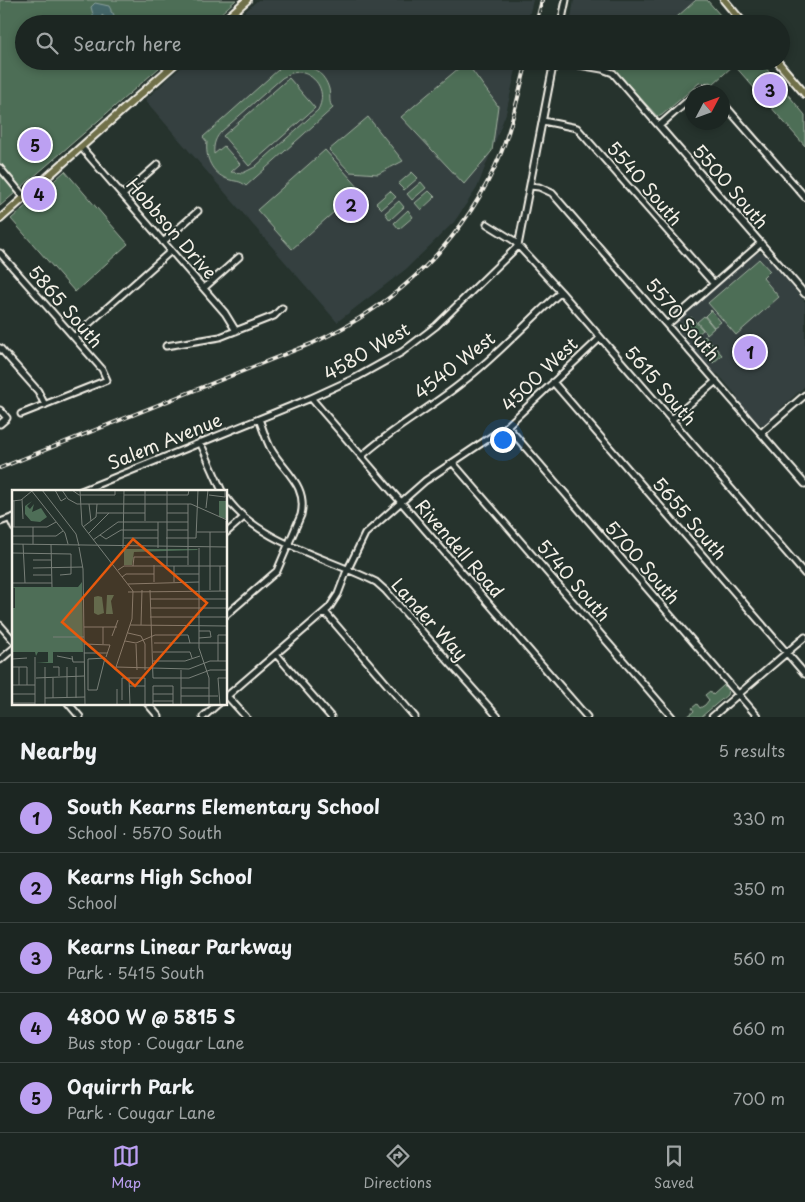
<!DOCTYPE html>
<meta charset="utf-8">
<style>
:root{--surface:#1c2622;--page:#252e2a;--text:#f1f3f6;--muted:#a0a5a5;--line:#3a4340;--accent:#bca0f2}
body{margin:0;font-family:"Playpen Sans",sans-serif;background:var(--page);color:var(--text)}
.compass{position:absolute;left:685px;top:85px;width:45px;height:45px;border-radius:50%;background:var(--surface);box-shadow:0 2px 8px #0003;rotate:49deg}
.you{position:absolute;left:502px;top:439px;width:18px;height:18px;margin:-12px;border:4px solid #fff;border-radius:50%;background:#1a73e8;box-shadow:0 0 0 8px #1a73e833}
.badge{display:grid;place-items:center;width:32px;height:32px;border-radius:50%;background:var(--accent);color:#111;font-size:16px;font-weight:700}
.pin{position:absolute;translate:-50% -50%;border:2px solid #fff;box-shadow:0 1px 5px #0006}
.list{margin:0;padding:0;list-style:none}
h2{display:flex;justify-content:space-between;align-items:center;height:65px;margin:0;padding:0 20px;font-size:21px}
h2 small{font-size:16px;font-weight:400;color:var(--muted)}
.list li{display:grid;grid-template-columns:32px 1fr auto;gap:15px;align-items:center;box-sizing:border-box;height:70px;padding:0 20px;border-top:1px solid var(--line)}
.list b{display:block;font-size:19px;white-space:nowrap}
.list p{margin:0;font-size:16px;white-space:nowrap;color:var(--muted)}
.list em{font-size:16px;font-style:normal;color:var(--muted)}
.icon{flex:none;width:28px;height:28px;fill:none;stroke:currentColor;stroke-width:2;stroke-linecap:round;stroke-linejoin:round}
.map{position:relative;flex:none;width:805px;height:717px;overflow:hidden}
.search{position:absolute;background:var(--surface);box-shadow:0 2px 8px #0003;left:15px;right:15px;top:15px;height:55px;display:flex;align-items:center;gap:12px;box-sizing:border-box;padding:0 18px;border-radius:28px;color:var(--muted);font-size:19px}
.sheet{height:415px;background:var(--surface)}
nav{display:flex;justify-content:space-around;align-items:center;box-sizing:border-box;height:70px;border-top:1px solid var(--line);background:var(--surface);font-size:14px;color:var(--muted)}
nav a{display:grid;justify-items:center;gap:2px}
nav .on{color:var(--accent)}
.map>svg:first-child{display:block}
.built{fill:#354141}
.green{fill:#4e6e57;stroke:#a1b0a0;fill-rule:evenodd}
.water{fill:#44686a;stroke:#8a9f9c}
.lines{fill:none;stroke-linecap:round;stroke-linejoin:round}
.minor-casing{stroke:#f4f1e8;stroke-width:9}
.major-casing{stroke:#f4f1e8;stroke-width:10}
.minor{stroke:#26332d;stroke-width:5}
.major{stroke:#6f704a;stroke-width:6}
.rail-casing{stroke:#f4f1e8;stroke-width:4}
.rail{stroke:#26332d;stroke-width:2;stroke-dasharray:5.5;stroke-linecap:butt}
.labels{text-anchor:middle;stroke-width:4;stroke-linejoin:round;paint-order:stroke}
.street-label{font-size:18px;fill:#f4f1e8;stroke:#26332d}
.inset-road{fill:none;stroke:#787f78;stroke-width:1}
.view{fill:#e8590c;fill-opacity:0.15;stroke:#e8590c;stroke-width:2.5}
.inset-edge{fill:none;stroke:#f4f1e8;stroke-width:2.5}
</style>
<div class="map">
<svg width="805" height="717" viewBox="0 0 805 717">
<rect width="100%" height="100%" fill="#26332d"/>
<filter id="ink" filterUnits="userSpaceOnUse"><feTurbulence type="fractalNoise" baseFrequency=".02" numOctaves="2"/><feDisplacementMap in="SourceGraphic" scale="10" xChannelSelector="R" yChannelSelector="G"/><feConvolveMatrix kernelMatrix="1 2 1 2 8 2 1 2 1" color-interpolation-filters="sRGB"/></filter>
<g filter="url(#ink)">
<!-- built -->
<path class="built" d="M258,0H533L527,24H231Z
M574,0H696L669,24H570Z
M188,61H518L506,113L477,188L454,222L406,269L337,322L145,100Z
M589,61H625L616,69L609,66Z
M757,252L764,254L805,302V386L781,408L780,412L763,425L756,422L737,400V396L718,374L714,373L677,331L675,326L677,320Z"/>
<!-- green -->
<path class="green" d="M0,0H236L209,24H24V61H167L0,206Z
M696,0H707L728,24H669Z
M288,61H292L295,64C310,64 325,73 329,89C331,97 328,102 333,108L246,186C240,180 235,182 227,179C212,173 205,158 207,142L203,137ZM300,72C318,76 327,93 318,110L255,167L243,173L231,172L240,164L224,146L214,154C213,144 216,137 222,131L282,78L291,73Z
M625,61H760L805,115V146L734,65L713,84L710,82L699,83L662,115L658,117L615,70Z
M466,62L498,106L492,151L464,184L401,117Z
M289,78L315,108L249,166L223,136Z
M368,117L403,161L378,174L350,172L329,150Z
M325,150L360,189L292,249L257,210Z
M65,171L128,244L75,292L11,219Z
M412,172L418,178L404,190L398,184Z
M421,182L426,188L412,200L407,194Z
M390,191L396,197L382,209L376,203Z
M429,191L435,197L421,210L415,203Z
M399,201L404,207L390,220L385,213Z
M408,210L413,217L399,229L394,223Z
M759,259L770,271L763,278L779,297L736,335L708,303Z
M711,310L721,322L714,327L705,316Z
M704,316L714,328L707,334L697,322Z
M691,317L703,330L693,338L682,326Z
M705,336L722,355L713,363L697,343Z
M724,685L728,691L727,695L701,717H687L694,711L692,708L697,704L700,708L705,705L709,700L705,695L710,691L713,695Z"/>
<!-- water -->
<path class="water" d="M95,3L109,6L111,10V12L114,14L113,17L107,19L102,15V21L95,22L91,7Z"/>
<g class="lines">
<defs>
<path id="minor" d="M561,24L566,0
M557,61L602,69L613,73L805,294
M697,92L706,88L711,89L714,92
M722,102L805,197
M543,121L577,128L714,284
M659,126L692,97
M81,147L225,313L236,331
M0,168L24,197
M530,186L539,187L552,193L805,484
M123,195L158,164
M487,224L513,240L561,292L805,574
M163,242L198,211
M0,253L102,369L107,380L21,414
M204,288L239,257
M667,325L761,243
M74,337L171,251
M166,346L220,337L274,316L282,308
M0,348L38,391L45,405
M553,382L805,674
M311,398L587,717
M0,410L7,418L0,424
M671,420L716,381
M507,426L758,717
M761,433L805,395
M200,442L222,491
M362,456C394,427 431,408 464,381C499,354 528,321 561,292
M453,463L672,717
M81,491L311,398L357,377L402,352L436,326L518,246L554,61
M226,497C256,542 329,558 376,582L386,591L498,717
M10,519L14,528
M0,522L14,517
M226,533L243,518
M325,612L415,717
M226,615L277,571L301,515C308,485 284,472 271,449C266,440 263,429 259,419
M0,625L14,641
M276,654L331,717
M0,660L14,648
M227,696L246,717
M226,697L329,608L338,594L346,573L365,534L425,481L507,426L600,338
M68,703L80,717
M147,703L159,717
M203,717L219,703
M712,717L805,637"/>
<path id="major" d="M724,0L744,24
M220,24L247,0
M777,61L805,94
M0,219L178,61"/>
</defs>
<!-- minor casing -->
<use href="#minor" class="minor-casing"/>
<!-- major casing -->
<use href="#major" class="major-casing"/>
<!-- minor -->
<use href="#minor" class="minor"/>
<!-- major -->
<use href="#major" class="major"/>
<defs>
<path id="rail" d="M536,24L542,0
M0,468L313,343C398,304 465,241 501,153C513,123 519,92 527,61"/>
</defs>
<!-- rail casing -->
<use href="#rail" class="rail-casing"/>
<!-- rail -->
<use href="#rail" class="rail"/>
</g>
</g>
<g class="labels">
<!-- street labels -->
<g class="street-label">
<text transform="translate(644 184) rotate(49)" y="6">5540 South</text>
<text transform="translate(730 187) rotate(49)" y="6">5500 South</text>
<text transform="translate(171 229) rotate(49)" y="6">Hobbson Drive</text>
<text transform="translate(65 307) rotate(49)" y="6">5865 South</text>
<text transform="translate(682 320) rotate(49)" y="6">5570 South</text>
<text transform="translate(367 352) rotate(-30)" y="6">4580 West</text>
<text transform="translate(455 366) rotate(-38)" y="6">4540 West</text>
<text transform="translate(540 375) rotate(-44)" y="6">4500 West</text>
<text transform="translate(660 386) rotate(49)" y="6">5615 South</text>
<text transform="translate(165 442) rotate(-22)" y="6">Salem Avenue</text>
<text transform="translate(689 519) rotate(49)" y="6">5655 South</text>
<text transform="translate(459 549) rotate(49)" y="6">Rivendell Road</text>
<text transform="translate(642 563) rotate(49)" y="6">5700 South</text>
<text transform="translate(573 581) rotate(49)" y="6">5740 South</text>
<text transform="translate(429 620) rotate(48)" y="6">Lander Way</text>
</g>
</g>
<!-- overview -->
<g transform="translate(12 490)">
<rect width="215" height="215" fill="#26332d"/>
<path d="M20,11L15,16L18,19L22,14L20,22L29,18L35,27L28,32L19,31L13,24V16ZM207,11H215V29L207,27ZM112,59H185L186,60L122,62L120,75H112ZM70,92L71,162H41V173H24L36,172V162H26L24,166L23,162H0V118H3V98L0,97H66ZM95,105H102L99,111L101,124H94ZM86,106L90,107L92,123L86,125L82,123V107Z" fill="#4e6e57"/>
<path class="inset-road" d="M19,0L53,43L56,54M30,0L64,44L67,56M43,0L49,11L54,8M50,0L56,9L65,14H179L215,30M60,0L67,5H103V0M68,0L70,35L121,101M112,5H176L177,0M197,5L213,7V0M10,9L11,29M0,11L9,10L20,1M2,11V37M77,14L79,31M194,18L196,0M85,23H133M155,23H176M133,31V0M146,32V58M0,37H35L44,32M21,37V54M71,37L84,27L85,14M155,40H176M185,42H214V31M76,44L97,23M88,45L94,49L109,40H146M0,46H44L51,41M112,48H146M154,48H184L186,0M81,50L106,32H176M0,54L215,57M11,54L13,93M39,54L40,97M67,57L71,79L73,215M111,58L112,0M187,58V158L197,188V215M0,63L59,64V84L48,85M21,70H39M142,75V92M176,75V14M121,76L122,67H176M155,76V0M162,76V92M21,78L71,77M106,80L112,76H215M162,84H187M21,85H39M110,87L114,84H142M0,93H40M116,94L187,92M138,100L141,188H177L198,180H215M198,100V42M208,101V76M116,102L215,101M138,109H215M139,118H215M138,127H215M118,135L215,136M129,135L130,100M72,137H105M91,137V154M116,143L129,146L133,154V180M100,146L106,130M41,147H72M187,148L199,147L198,141H187M113,151L124,153L143,145H176L178,153M142,153H215M72,154L98,155L94,167M124,154L125,180M141,162H178L180,168M72,163H95M45,166L60,169M60,166L61,172H72M93,168L85,200H76V169ZM0,169L15,168M141,171H173L188,166M206,171V145H215M215,171V210M0,177H15V195M33,177V215M41,177H47V186M55,177V208M64,177V208M104,177L177,179L198,171H215M103,180L120,129L121,101M169,180V215M24,188L72,186M41,188V208M117,188L118,215M0,195H23M7,195V177M117,196H133M169,198H197M105,199V215M0,204H23M141,204H161M169,206H206M33,208L73,207M110,210V188H133V215M141,211H161M0,213H23M23,215V167M141,215V196H161V215M208,215L206,188H215"/>
<path class="view" d="M121,49L195,113L123,196L50,132Z"/>
<rect width="215" height="215" class="inset-edge"/>
</g>
</svg>
<svg class="compass" viewBox="-18 -18 36 36"><path d="M0-13l5 13h-10z" fill="#e53935"/><path d="M0 13l5-13h-10z" fill="#a0a5a5"/></svg>
<div class="you"></div>
<div class="pin badge" style="left:750px;top:352px">1</div>
<div class="pin badge" style="left:351px;top:205px">2</div>
<div class="pin badge" style="left:770px;top:90px">3</div>
<div class="pin badge" style="left:39px;top:194px">4</div>
<div class="pin badge" style="left:35px;top:145px">5</div>
<div class="search"><svg class="icon" aria-label="search" viewBox="0 0 24 24"><circle cx="10" cy="10" r="6"/><path d="M15 15l6 6"/></svg>Search here</div>
</div>
<section class="sheet">
<h2>Nearby<small>5 results</small></h2>
<ul class="list">
<li><span class="badge">1</span><div><b>South Kearns Elementary School</b><p>School · 5570 South</p></div><em>330 m</em></li>
<li><span class="badge">2</span><div><b>Kearns High School</b><p>School</p></div><em>350 m</em></li>
<li><span class="badge">3</span><div><b>Kearns Linear Parkway</b><p>Park · 5415 South</p></div><em>560 m</em></li>
<li><span class="badge">4</span><div><b>4800 W @ 5815 S</b><p>Bus stop · Cougar Lane</p></div><em>660 m</em></li>
<li><span class="badge">5</span><div><b>Oquirrh Park</b><p>Park · Cougar Lane</p></div><em>700 m</em></li>
</ul>
</section>
<nav>
<a class="on"><svg class="icon" aria-label="map" viewBox="0 0 24 24"><path d="M3 6l6-2 6 2 6-2v14l-6 2-6-2-6 2zM9 4v14M15 6v14"/></svg>Map</a>
<a><svg class="icon" aria-label="directions" viewBox="0 0 24 24"><path d="M12 3l9 9-9 9-9-9zM9 14v-3h6M13 9l2 2-2 2"/></svg>Directions</a>
<a><svg class="icon" aria-label="saved" viewBox="0 0 24 24"><path d="M7 4h10v16l-5-4-5 4z"/></svg>Saved</a>
</nav>
